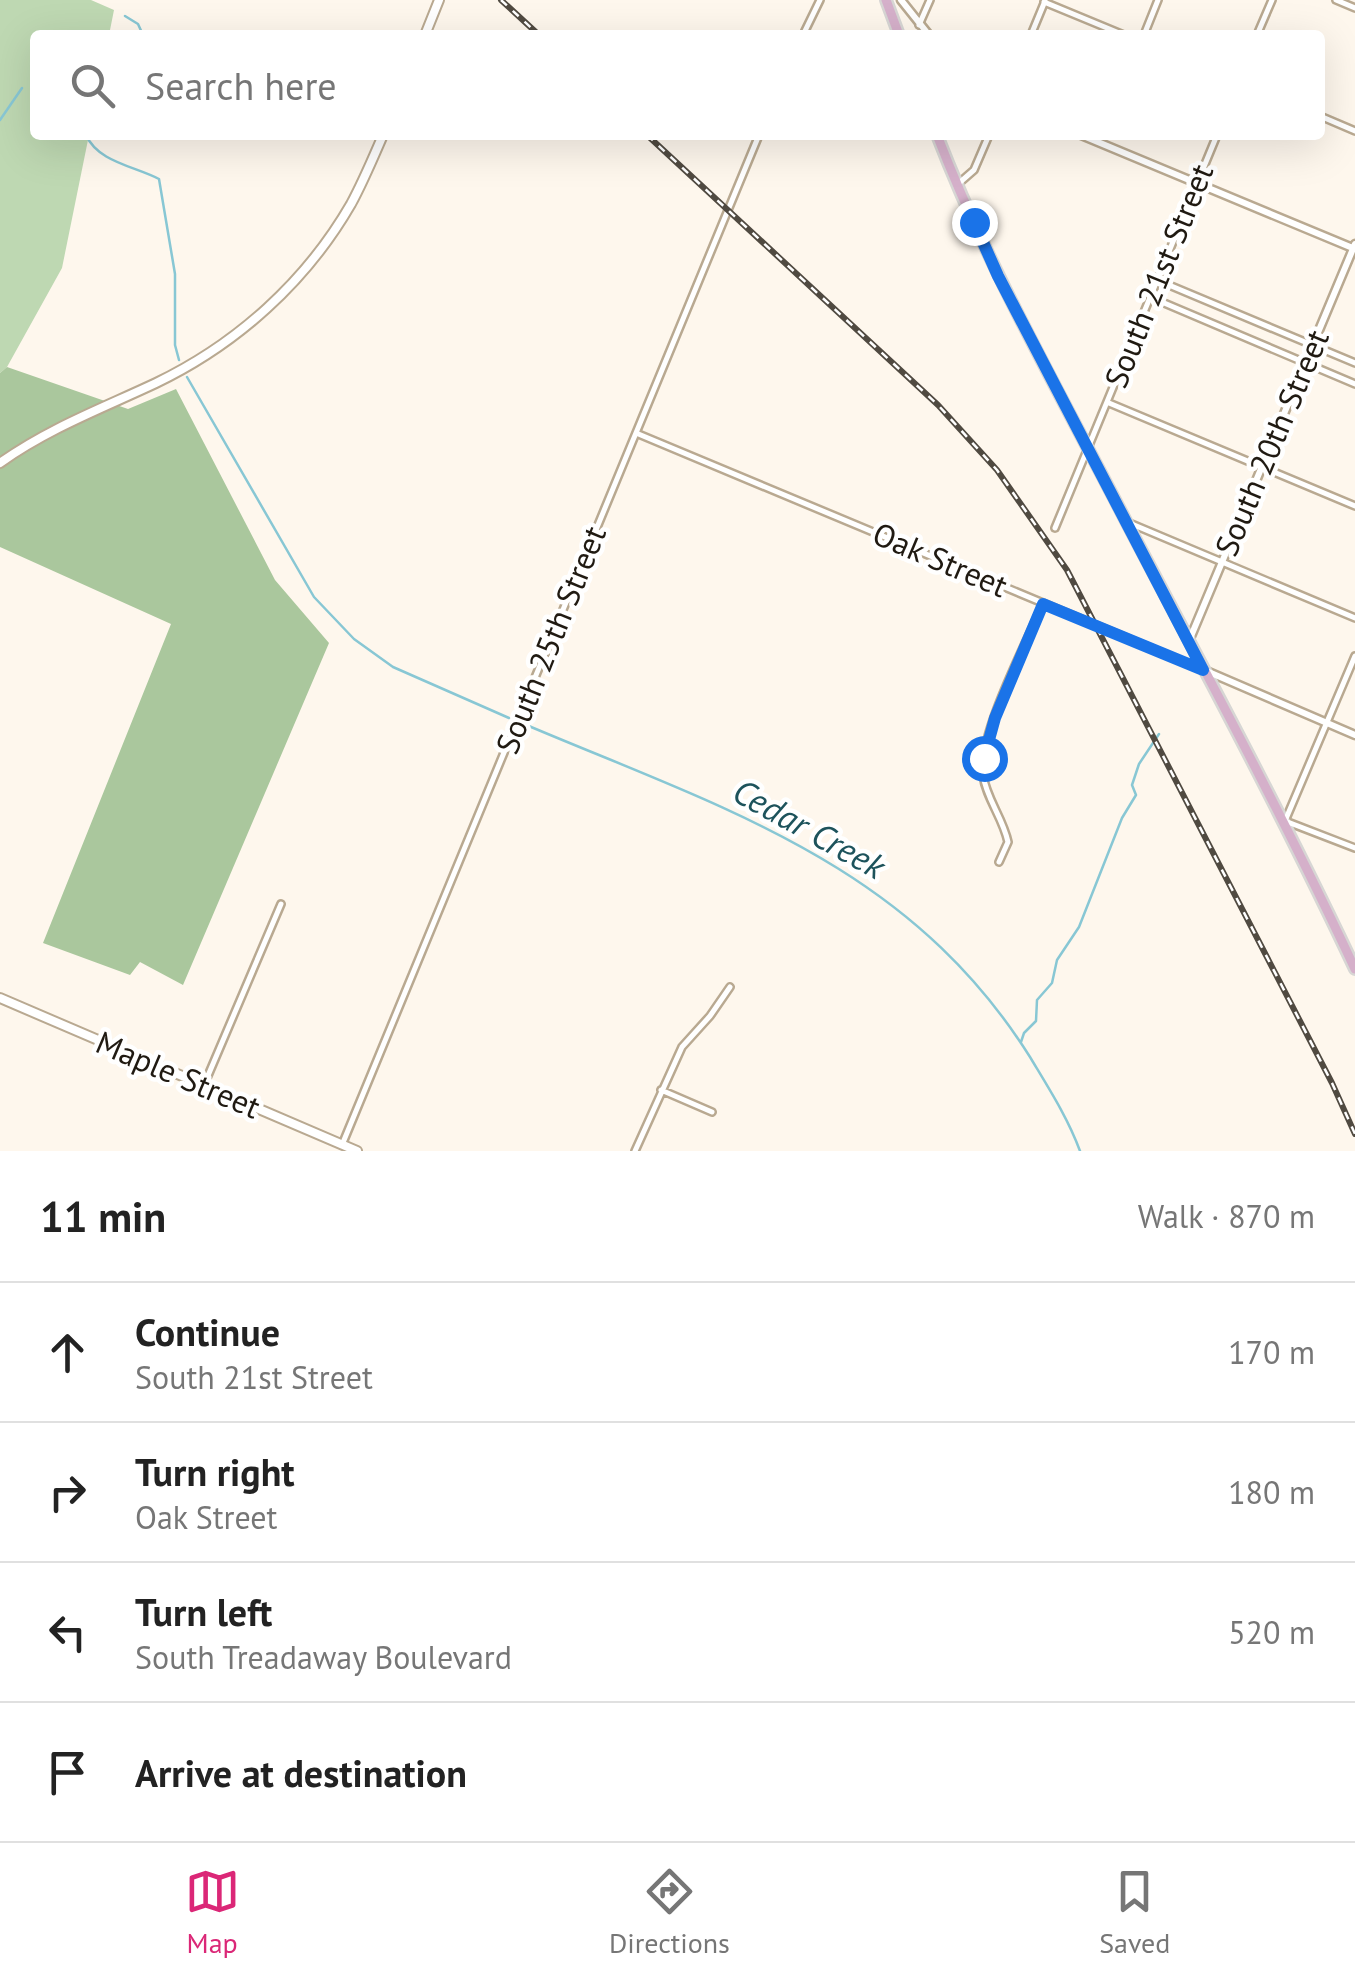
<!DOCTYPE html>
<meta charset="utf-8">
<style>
:root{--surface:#fff;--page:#f6f6f6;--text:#222;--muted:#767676;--line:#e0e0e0;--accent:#db2777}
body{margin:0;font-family:"PT Sans",sans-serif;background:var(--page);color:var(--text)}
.stop{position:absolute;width:30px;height:30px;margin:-22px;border:8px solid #1a73e8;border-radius:50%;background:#fff}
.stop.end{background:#1a73e8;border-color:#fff;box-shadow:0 2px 10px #0008}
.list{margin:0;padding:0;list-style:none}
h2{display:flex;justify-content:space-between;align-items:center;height:130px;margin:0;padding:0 40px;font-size:42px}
h2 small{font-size:32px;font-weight:400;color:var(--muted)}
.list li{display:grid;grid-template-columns:65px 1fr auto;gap:30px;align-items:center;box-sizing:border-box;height:140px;padding:0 40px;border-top:2px solid var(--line)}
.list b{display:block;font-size:38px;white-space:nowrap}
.list p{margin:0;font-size:32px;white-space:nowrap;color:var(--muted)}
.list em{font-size:32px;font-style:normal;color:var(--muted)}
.icon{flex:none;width:55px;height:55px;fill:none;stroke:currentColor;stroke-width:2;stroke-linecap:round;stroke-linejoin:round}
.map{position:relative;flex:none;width:1355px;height:1151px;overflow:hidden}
.search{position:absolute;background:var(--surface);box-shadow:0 10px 40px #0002;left:30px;right:30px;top:30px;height:110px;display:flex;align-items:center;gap:25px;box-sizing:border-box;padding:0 35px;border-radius:10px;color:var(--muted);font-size:38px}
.sheet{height:690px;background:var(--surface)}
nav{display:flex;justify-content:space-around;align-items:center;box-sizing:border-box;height:140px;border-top:2px solid var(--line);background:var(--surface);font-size:28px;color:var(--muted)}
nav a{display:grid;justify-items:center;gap:5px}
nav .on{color:var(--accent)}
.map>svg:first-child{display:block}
.green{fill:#bed8b2}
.forest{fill:#aac79d}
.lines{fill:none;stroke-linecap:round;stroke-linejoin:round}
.stream{stroke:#88c7d4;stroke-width:2.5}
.minor-casing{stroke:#b9a991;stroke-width:10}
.tertiary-casing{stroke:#b9a991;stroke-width:11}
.secondary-casing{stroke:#b9a991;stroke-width:12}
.primary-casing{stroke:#d7d6d4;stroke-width:14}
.minor{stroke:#fff;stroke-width:5}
.tertiary{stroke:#fff;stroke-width:6}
.secondary{stroke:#fff;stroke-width:8}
.primary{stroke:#d5b0ca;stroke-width:9}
.rail-casing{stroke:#504a41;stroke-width:6}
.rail{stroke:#fff;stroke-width:2.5;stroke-dasharray:8;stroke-linecap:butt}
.route{stroke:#1a73e8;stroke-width:12}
.labels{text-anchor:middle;stroke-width:9;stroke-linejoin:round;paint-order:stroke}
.street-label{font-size:32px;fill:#201a12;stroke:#fff}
.water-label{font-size:35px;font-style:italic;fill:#1d535c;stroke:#fff}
</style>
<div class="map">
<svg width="1355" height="1151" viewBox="0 0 1355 1151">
<rect width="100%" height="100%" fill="#fef7ed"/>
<!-- green -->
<path class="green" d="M0,0H91L114,10L109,35H35V135H89L62,268L7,367L0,373Z"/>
<!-- forest -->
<path class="forest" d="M7,367L128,409L176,389L275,580L329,643L183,985L140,962L130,975L43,943L171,624L0,547V373Z"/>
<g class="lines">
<!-- stream -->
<path class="stream" d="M125,16L138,24L143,35
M0,120L22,88
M86,135C98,162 134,166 159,179L175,274V345L179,360
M187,377L314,597L354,639L393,667L509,718
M524,724C722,808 908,863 1030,1057C1048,1087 1068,1118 1080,1151
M1021,1042L1024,1033L1036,1021L1037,1000L1052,983L1057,960L1079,927L1122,818L1136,795L1132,785L1139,764L1159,734"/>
<defs>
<path id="minor" d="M1336,0L1355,8
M1044,2L1124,35
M919,25L930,0
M803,35L820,0
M1031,35L1045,1
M1144,35L1158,0
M1257,35L1272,0
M1320,116L1355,131
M958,184L974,170L989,135
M1157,280L1355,363
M1150,297L1355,384
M1109,403L1355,506
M636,433L1201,669
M1127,522L1355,618
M1055,528L1217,135
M1355,656L1285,821L1355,848
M999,862L1008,842C1003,818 986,798 983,775C978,734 1026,644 1043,604
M204,1085L281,904
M661,1090L712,1112
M342,1145L759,135
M635,1151L682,1047L710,1016L730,987"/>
<path id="tertiary" d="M901,0L929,35
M1081,135L1355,249
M1189,641L1355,244
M1204,670L1355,735"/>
<path id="secondary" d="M425,35L439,0
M0,463C49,428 103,408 156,383C237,344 306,282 351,204C363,182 373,158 383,135
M0,998L357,1151"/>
<path id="primary" d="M886,0L899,35
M937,135C989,270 1061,395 1127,523C1205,671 1284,818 1355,969"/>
</defs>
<!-- minor casing -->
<use href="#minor" class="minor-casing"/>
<!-- tertiary casing -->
<use href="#tertiary" class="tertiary-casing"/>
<!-- secondary casing -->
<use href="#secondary" class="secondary-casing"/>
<!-- primary casing -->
<use href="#primary" class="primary-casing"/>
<!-- minor -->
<use href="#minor" class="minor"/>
<!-- tertiary -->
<use href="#tertiary" class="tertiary"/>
<!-- secondary -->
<use href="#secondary" class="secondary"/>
<!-- primary -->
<use href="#primary" class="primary"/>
<defs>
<path id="rail" d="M501,0L539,35
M647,135L938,405L997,470L1067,570L1332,1083L1355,1134"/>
</defs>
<!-- rail casing -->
<use href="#rail" class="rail-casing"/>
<!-- rail -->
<use href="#rail" class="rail"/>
</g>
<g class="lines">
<!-- route -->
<path class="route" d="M974,222L998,276L1203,670L1043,604L995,718L984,758"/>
</g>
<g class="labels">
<!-- street labels -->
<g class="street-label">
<text transform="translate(1159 276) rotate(-68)" y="11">South 21st Street</text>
<text transform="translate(1272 443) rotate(-67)" y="11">South 20th Street</text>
<text transform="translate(940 560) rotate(23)" y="11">Oak Street</text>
<text transform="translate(551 640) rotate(-68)" y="11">South 25th Street</text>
<text transform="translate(178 1075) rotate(23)" y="11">Maple Street</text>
</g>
<!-- water labels -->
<g class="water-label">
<text transform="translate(809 829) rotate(29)" y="12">Cedar Creek</text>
</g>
</g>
</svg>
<div class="stop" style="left:984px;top:758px"></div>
<div class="stop end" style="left:974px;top:222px"></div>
<div class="search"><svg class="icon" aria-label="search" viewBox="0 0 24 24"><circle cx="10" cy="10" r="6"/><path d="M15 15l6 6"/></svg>Search here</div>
</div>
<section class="sheet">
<h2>11 min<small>Walk · 870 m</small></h2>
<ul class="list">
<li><svg class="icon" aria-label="ahead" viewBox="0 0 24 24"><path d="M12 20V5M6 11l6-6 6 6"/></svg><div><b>Continue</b><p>South 21st Street</p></div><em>170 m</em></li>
<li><svg class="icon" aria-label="right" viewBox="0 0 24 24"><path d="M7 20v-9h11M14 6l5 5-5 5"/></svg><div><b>Turn right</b><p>Oak Street</p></div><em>180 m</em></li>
<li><svg class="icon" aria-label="left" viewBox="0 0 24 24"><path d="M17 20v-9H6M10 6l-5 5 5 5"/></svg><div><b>Turn left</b><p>South Treadaway Boulevard</p></div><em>520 m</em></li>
<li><svg class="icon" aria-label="arrive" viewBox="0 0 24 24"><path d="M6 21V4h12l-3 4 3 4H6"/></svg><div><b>Arrive at destination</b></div></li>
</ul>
</section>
<nav>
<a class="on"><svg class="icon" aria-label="map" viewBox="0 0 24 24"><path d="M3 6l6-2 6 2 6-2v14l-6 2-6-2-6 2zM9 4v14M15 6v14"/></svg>Map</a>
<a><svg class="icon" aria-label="directions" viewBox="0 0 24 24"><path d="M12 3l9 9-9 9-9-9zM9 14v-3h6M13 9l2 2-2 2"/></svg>Directions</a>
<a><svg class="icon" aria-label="saved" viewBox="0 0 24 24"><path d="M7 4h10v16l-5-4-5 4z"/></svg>Saved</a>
</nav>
